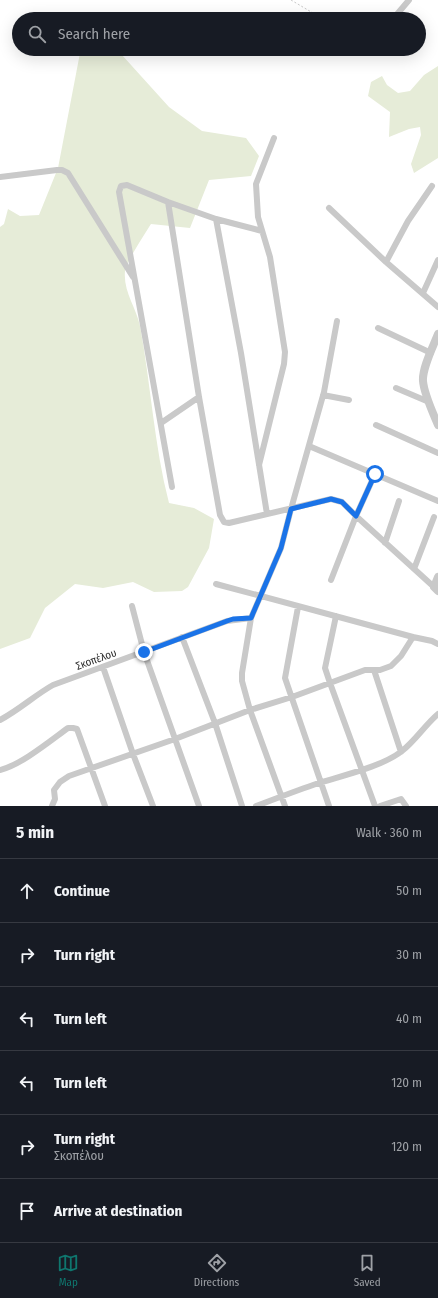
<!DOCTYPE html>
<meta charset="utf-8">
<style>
:root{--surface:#171b24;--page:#20242c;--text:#f1f3f6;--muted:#9ea1a6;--line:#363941;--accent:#0f766e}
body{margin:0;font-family:"Fira Sans Condensed",sans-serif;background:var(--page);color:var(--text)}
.stop{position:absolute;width:12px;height:12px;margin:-9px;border:3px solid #1a73e8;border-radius:50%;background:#fff}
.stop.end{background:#1a73e8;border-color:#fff;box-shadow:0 1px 4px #0008}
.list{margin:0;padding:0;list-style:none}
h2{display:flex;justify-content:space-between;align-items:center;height:52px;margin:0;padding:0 16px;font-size:17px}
h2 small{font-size:13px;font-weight:400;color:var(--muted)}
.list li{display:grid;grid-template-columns:26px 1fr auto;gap:12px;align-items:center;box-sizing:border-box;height:64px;padding:0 16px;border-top:1px solid var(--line)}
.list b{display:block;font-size:15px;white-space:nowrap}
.list p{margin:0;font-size:13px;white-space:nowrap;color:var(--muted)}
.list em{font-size:13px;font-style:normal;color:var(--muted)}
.icon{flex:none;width:22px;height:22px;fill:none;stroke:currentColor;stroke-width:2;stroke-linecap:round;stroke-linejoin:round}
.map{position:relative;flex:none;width:438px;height:806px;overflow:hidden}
.search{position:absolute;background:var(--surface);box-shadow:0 4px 16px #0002;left:12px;right:12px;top:12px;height:44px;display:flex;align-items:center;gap:10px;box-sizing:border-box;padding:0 14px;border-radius:22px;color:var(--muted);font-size:15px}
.sheet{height:436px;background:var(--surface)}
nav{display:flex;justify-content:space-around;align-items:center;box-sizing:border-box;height:56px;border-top:1px solid var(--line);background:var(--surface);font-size:11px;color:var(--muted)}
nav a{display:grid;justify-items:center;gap:2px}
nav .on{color:var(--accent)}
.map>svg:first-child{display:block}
.green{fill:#e6ecd8}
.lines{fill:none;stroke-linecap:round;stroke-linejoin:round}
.path{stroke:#c9c9c9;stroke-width:1;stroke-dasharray:2 2;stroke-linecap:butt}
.minor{stroke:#c9c9c9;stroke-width:6}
.tertiary{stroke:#c9c9c9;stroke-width:8}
.route{stroke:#1a73e8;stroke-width:5}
.labels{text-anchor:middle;stroke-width:4;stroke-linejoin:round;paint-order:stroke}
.street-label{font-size:11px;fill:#2c2c2c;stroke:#fff}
</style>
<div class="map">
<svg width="438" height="806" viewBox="0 0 438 806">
<rect width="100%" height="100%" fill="#fff"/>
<!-- green -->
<path class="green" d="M85,49H111L122,55L169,107L202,131L246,138L259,156L251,176L209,180L190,228L151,224C146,232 125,264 125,271C123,292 136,307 140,326C151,385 154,445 169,503L194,508L214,519L209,548L188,587L182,591L154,592L133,582L103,588L75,584L45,608L30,638L0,649V227L4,224L8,209L20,216L39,215L58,168L80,53Z
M438,66V158L414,173L411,164L421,135L420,127L409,129L389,137L390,112L368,96L371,82L382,76L387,85L398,93L410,91L424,75Z"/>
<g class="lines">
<!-- path -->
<path class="path" d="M291,0L323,19"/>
<!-- minor -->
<path class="minor" d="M393,19L409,0
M0,177L57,170H62L68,173L133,277
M168,202L199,397L220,515L224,522L229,523L331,499L342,502L356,516L434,587
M329,208L386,262L438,307
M216,219L241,353L267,514
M386,262L408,221L432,186
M423,293L438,260
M378,328L431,353
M396,388L429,402
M323,395L349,400
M161,423L199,397
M376,425L438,453
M309,446L438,501
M259,465L284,364L285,352L270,257L258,217L256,184L274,138
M172,487L119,192L121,186L127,185L168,202L216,219L262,231
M385,543L399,501
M414,569L434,517
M331,580L356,516L375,474
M216,584L413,637
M132,606L144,652L199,806
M298,607L285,678L329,806
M336,616L325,668L330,683L375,806
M182,637L215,723L242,806
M103,667L133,754L153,806
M374,670L401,752
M0,720C19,710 35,695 53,685L227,621L251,618
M0,770C21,765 50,741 68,728H73L77,729L105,806
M52,806L55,799L54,790L60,782L69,776L175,739L250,710L292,697L365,670H380L391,666L401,656L413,637L432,641L438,644
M256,806C278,798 300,789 322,782C345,775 383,766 402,751C415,741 425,725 438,714
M285,806L250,710L242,681V673L251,618L281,548L291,509L324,392L337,321
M380,806L401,799L406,806"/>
<!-- tertiary -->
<path class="tertiary" d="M438,334C433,347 422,368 423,381C424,394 433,413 438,425
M438,577L434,587L438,591"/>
</g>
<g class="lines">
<!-- route -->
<path class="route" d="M144,652L227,621L233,619L251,618L281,548L291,509L331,499L342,502L356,516L375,474"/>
</g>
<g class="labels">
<!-- street labels -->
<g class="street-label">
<text transform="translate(96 659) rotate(-20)" y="4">Σκοπέλου</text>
</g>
</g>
</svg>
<div class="stop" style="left:375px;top:474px"></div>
<div class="stop end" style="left:144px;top:652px"></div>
<div class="search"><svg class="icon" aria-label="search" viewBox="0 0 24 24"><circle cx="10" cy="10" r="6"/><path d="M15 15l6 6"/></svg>Search here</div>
</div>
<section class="sheet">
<h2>5 min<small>Walk · 360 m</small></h2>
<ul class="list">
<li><svg class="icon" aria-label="ahead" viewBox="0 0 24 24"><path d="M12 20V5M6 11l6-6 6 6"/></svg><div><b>Continue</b></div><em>50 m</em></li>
<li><svg class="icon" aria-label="right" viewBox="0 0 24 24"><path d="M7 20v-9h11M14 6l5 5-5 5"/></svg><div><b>Turn right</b></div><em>30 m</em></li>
<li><svg class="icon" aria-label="left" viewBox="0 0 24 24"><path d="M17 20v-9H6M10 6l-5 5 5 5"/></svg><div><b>Turn left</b></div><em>40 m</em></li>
<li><svg class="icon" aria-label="left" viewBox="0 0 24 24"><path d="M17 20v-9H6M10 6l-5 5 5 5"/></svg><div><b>Turn left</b></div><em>120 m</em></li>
<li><svg class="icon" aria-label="right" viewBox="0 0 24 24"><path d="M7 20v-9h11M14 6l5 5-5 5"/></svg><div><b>Turn right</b><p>Σκοπέλου</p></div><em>120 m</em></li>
<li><svg class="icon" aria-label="arrive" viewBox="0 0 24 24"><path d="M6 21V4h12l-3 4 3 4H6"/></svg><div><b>Arrive at destination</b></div></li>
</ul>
</section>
<nav>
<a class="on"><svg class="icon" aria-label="map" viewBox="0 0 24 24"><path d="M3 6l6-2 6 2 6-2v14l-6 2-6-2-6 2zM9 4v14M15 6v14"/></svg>Map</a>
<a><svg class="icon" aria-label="directions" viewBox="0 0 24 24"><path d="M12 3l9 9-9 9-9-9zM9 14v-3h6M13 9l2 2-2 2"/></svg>Directions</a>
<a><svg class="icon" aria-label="saved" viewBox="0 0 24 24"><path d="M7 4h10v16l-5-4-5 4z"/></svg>Saved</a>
</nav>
